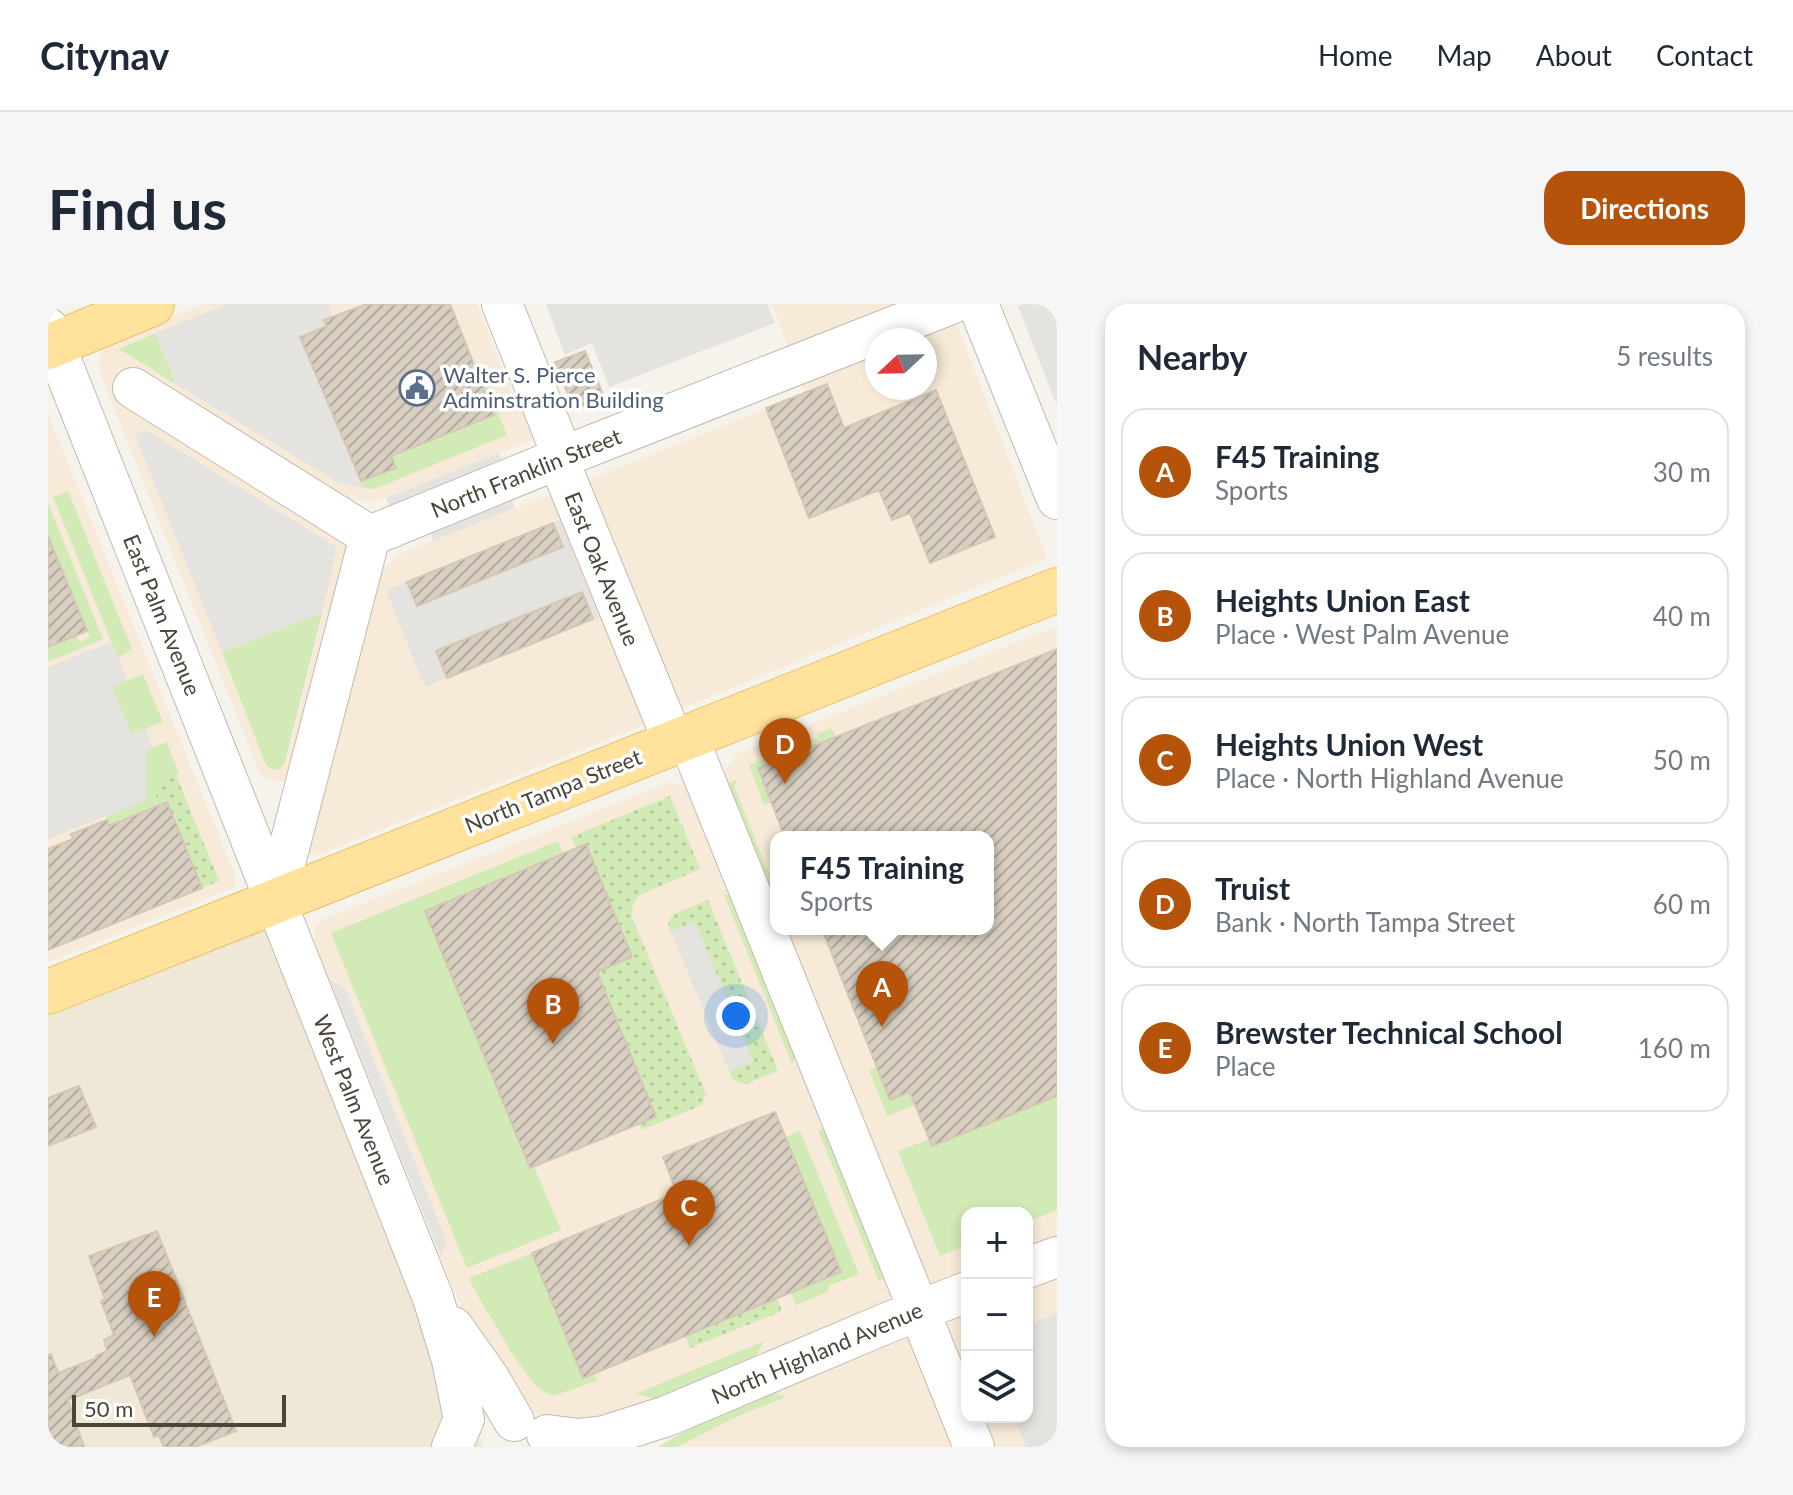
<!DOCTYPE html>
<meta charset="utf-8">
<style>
:root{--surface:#fff;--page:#f6f6f7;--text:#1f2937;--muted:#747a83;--line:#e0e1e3;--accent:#b45309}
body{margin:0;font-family:Lato,sans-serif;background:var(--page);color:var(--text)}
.controls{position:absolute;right:24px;bottom:24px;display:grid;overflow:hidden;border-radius:16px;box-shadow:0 4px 12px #0003}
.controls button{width:72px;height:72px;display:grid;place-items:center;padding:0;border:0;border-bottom:2px solid var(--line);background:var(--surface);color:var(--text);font:40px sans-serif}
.compass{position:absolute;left:817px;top:24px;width:72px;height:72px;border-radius:50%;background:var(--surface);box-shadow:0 4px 12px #0003;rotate:248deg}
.scale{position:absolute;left:24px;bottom:20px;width:214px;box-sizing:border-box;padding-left:8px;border:4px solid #4b4439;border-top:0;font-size:22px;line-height:28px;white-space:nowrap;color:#4b4439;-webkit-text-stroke:6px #fff;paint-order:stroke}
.you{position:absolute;left:688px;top:712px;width:28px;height:28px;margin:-20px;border:6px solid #fff;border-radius:50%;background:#1a73e8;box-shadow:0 0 0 12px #1a73e833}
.badge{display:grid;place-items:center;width:52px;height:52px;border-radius:50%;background:var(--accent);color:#fff;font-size:26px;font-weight:700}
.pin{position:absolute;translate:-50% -66px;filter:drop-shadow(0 2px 4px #0008)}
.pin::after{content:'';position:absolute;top:42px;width:28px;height:24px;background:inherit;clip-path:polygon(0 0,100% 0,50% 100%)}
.popup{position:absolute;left:722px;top:527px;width:224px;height:104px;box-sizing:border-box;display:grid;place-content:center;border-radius:16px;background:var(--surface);filter:drop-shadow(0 2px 6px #0005);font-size:26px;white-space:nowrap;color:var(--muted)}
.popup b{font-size:30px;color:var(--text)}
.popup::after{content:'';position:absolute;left:50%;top:100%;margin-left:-16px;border:16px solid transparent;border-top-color:var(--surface)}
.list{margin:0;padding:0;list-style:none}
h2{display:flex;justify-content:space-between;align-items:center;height:104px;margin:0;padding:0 32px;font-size:34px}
h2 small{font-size:26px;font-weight:400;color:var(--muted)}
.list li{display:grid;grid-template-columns:52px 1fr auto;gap:24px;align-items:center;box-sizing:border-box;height:128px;margin:0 16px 16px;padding:0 16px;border:2px solid var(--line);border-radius:24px}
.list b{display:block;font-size:30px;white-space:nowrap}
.list p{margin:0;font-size:26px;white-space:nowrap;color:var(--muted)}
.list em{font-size:26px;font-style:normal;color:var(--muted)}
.icon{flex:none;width:44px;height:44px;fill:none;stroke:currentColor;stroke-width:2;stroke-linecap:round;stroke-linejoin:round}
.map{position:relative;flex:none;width:1009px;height:1143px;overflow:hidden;border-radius:24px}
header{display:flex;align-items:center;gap:48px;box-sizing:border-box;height:112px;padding:0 40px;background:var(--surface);border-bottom:2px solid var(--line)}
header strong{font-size:38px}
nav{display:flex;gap:44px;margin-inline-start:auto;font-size:28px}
.intro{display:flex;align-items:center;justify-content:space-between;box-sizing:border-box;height:192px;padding:0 48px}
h1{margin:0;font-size:56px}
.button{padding:20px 36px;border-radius:24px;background:var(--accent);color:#fff;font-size:28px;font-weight:700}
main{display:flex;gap:48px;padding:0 48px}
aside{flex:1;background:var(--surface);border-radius:24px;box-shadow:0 4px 12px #0003}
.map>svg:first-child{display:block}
.commercial{fill:#f7ead8;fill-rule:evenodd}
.education{fill:#efe8d6}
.grass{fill:#d2eab5}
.garden{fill:url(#garden-dots)}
.parking{fill:#e5e3e0}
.building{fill:url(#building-hatch);stroke:#d3c7b4;stroke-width:2}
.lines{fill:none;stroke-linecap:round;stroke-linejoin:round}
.minor-casing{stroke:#c2bbae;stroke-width:42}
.major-casing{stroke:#e6c16a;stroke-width:46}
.minor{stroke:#fff;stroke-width:40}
.major{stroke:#ffe39c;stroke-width:44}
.labels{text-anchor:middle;stroke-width:7;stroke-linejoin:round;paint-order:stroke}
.service-label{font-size:22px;fill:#4e5e75;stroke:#fff;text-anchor:start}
.street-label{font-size:22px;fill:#4b4439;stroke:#fff}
</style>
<header>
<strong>Citynav</strong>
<nav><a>Home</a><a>Map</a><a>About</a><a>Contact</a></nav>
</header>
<div class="intro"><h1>Find us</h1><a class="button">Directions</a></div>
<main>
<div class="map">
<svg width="1009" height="1143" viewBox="0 0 1009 1143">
<defs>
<pattern id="garden-dots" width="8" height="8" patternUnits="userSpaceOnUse" patternTransform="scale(2)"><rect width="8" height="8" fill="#d2eab5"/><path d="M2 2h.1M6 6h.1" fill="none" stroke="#b6ca9c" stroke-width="1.8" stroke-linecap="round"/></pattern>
<pattern id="building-hatch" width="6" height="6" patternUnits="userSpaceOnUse" patternTransform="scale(2)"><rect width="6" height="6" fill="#d8cfc1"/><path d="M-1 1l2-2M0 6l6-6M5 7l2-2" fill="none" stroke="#b1aa9e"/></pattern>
</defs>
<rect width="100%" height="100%" fill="#f6f3ec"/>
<!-- commercial -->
<path class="commercial" d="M157,0H429L468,99L478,104L487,128L485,134L477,139L329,197H319L293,193L301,241L239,475L233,478L217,475L211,467L52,69L51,60L55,43L60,38Z
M724,0H901L999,254L623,409L532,179L757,89ZM829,36H877V84H829Z
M0,110L186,569L187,577V582L182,585L0,658Z
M506,189L598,420L271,550L264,552L261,550L258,546L327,280L334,266L350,251L363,245Z
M1009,322V932L979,944V909H919V968L886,981L876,980L733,625H940V533H728V611L676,482V468L689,450Z
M622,478L638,482L647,492L844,993L839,999L684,1061L558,1123L487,1110L419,1019L266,638L267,626L269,620L276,615Z
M1009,972V1143H949L944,1140L933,1113H979V984Z
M919,1008V1078L898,1023L900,1016Z
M853,1035H859L865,1040L906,1143H610L621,1135L687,1103Z"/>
<!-- education -->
<path class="education" d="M229,606L435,1143H0V694Z"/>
<!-- grass -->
<path class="grass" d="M107,29L128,80L71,45Z
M430,58L459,131L326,185L316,184L313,177L347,164L343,152L446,111L426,60Z
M20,187L84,345L70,354L5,193Z
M0,199L55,335L0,358V343L28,331L31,338L42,333L0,230Z
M274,309L236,461L228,466L223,465L218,461L174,348Z
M95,370L115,418L83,430L64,383Z
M784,424L788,433L710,464L723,498L716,501L701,461L770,434L769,430Z
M119,438L131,470L104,481L112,501L61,522L58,512L97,496L98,446Z
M690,475L686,482L728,587V611L676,482Z
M510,537L516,550L377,607L482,864L486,863L513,926L419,964L283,629Z
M676,590L687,592L750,750L744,760Z
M829,763L842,796L862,788L867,801L839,812L821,766Z
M1009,792V906L979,918V909H919V941L892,952L850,847L881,835L884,842Z
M780,823L840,973L831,977L770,826Z
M752,827L811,970L780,982L781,987L748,1001L743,989L793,968L738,833Z
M484,949L535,1073L546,1069L549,1077L505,1092L496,1088L486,1080L465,1051L427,987L421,974Z
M716,1037L708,1052L634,1084L614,1096L587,1090Z
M724,1088L738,1093L690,1112L628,1143H610L659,1115Z"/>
<!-- garden -->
<path class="garden" d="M128,471L171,577L154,584L120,499L112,501L104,481Z
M622,492L652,565L592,591L585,601L583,611L658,790L654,801L594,826L591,820L608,812L549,668L584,653L523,533Z
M660,596L730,767L698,780L685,776L681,767L705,757L647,619L623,628L620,621L624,611Z
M729,994L734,1007L642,1044L637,1032Z"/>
<!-- parking -->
<path class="parking" d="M180,0H280L285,13L277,16L279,22L253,33L271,78L273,77L316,184L291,179L128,80L107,29Z
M498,0H719L727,19L561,83L544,39L517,51Z
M975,0H1009V102L970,2Z
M98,126L289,243L274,309L174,348L87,131Z
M451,149L455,159L342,204L338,194Z
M463,194L467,204L385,237L382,227Z
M512,216L551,313L377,383L338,286Z
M64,338L79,376L64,383L83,430L98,425L105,443L98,447V496L0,535V363Z
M647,618L705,757L681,767L623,628Z
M282,676L297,684L399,938L393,953Z
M1009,1009V1143H978L966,1113H979V1021Z"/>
<!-- building -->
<path class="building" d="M319,0H402L446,111L343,152L348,164L313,177L252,33L279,22L276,16Z
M537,47L556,93L526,105L507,58Z
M779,80L796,124L888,86L947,233L882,259L862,209L844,216L831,186L761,214L718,104Z
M505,219L515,243L369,302L359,278Z
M0,232L39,327L0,343Z
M534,288L545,315L399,374L388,347Z
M1009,345V792L884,842L862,788L842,796L774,625H940V533H737L710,464Z
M119,498L154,584L0,646V545L25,535L23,530L59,516L61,522Z
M538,540L584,653L549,668L608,813L482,864L377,607Z
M31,782L48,823L0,842V794Z
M727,808L793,968L535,1074L484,949L629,889L615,853Z
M109,927L188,1127L147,1143H116L111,1131L106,1133L82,1071L20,1096L36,1143H0V1051L3,1050L10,1069L49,1054L48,1052L59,1047L56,1036L66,1031L53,997L57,995L41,952Z"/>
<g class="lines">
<defs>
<path id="minor" d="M454,0L513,148L510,155L626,439
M930,0L1009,195
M0,24L385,994L404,1056L416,1115L404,1143
M85,84L322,232
M322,232L532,146L903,0
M640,434L926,1143
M227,598L322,232
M979,964L1009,953
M405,1023L441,1074L466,1117
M499,1131L530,1135L556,1132L619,1112L839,1019L919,988"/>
<path id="major" d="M0,43L104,0
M0,688L1009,286"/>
</defs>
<!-- minor casing -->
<use href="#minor" class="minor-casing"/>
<!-- major casing -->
<use href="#major" class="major-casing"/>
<!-- minor -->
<use href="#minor" class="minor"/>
<!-- major -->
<use href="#major" class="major"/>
</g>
<!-- icons -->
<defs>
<symbol id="civic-ring" viewBox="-11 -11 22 22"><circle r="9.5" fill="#fff" stroke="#5c6f8a" stroke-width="1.5"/><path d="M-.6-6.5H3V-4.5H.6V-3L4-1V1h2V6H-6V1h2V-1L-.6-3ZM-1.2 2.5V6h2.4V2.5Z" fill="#5c6f8a"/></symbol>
</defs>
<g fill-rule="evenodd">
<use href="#civic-ring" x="349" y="64" width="40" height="40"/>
</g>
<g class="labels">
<!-- service labels -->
<g class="service-label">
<text x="395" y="79">Walter S. Pierce<tspan x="395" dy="25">Adminstration Building</tspan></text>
</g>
<!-- street labels -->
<g class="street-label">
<text transform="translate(478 169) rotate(-22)" y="8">North Franklin Street</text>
<text transform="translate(554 265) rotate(68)" y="8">East Oak Avenue</text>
<text transform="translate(114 311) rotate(68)" y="8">East Palm Avenue</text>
<text transform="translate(505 487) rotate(-22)" y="8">North Tampa Street</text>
<text transform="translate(306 796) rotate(68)" y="8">West Palm Avenue</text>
<text transform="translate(769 1049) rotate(-23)" y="8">North Highland Avenue</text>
</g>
</g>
</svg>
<div class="controls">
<button>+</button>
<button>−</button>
<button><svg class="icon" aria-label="layers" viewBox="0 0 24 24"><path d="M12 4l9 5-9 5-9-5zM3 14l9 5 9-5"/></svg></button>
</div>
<svg class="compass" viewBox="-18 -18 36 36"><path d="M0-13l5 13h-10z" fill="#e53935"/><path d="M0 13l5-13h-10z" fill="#747a83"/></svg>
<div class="scale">50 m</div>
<div class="you"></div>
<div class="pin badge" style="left:834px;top:723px">A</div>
<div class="popup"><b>F45 Training</b>Sports</div>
<div class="pin badge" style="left:505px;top:740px">B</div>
<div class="pin badge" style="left:641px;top:942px">C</div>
<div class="pin badge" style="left:737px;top:480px">D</div>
<div class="pin badge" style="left:106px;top:1033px">E</div>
</div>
<aside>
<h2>Nearby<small>5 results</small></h2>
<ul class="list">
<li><span class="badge">A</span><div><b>F45 Training</b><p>Sports</p></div><em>30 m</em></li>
<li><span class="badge">B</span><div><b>Heights Union East</b><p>Place · West Palm Avenue</p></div><em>40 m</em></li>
<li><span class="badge">C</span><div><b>Heights Union West</b><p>Place · North Highland Avenue</p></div><em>50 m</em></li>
<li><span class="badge">D</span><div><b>Truist</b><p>Bank · North Tampa Street</p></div><em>60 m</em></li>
<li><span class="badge">E</span><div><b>Brewster Technical School</b><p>Place</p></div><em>160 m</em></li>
</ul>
</aside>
</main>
